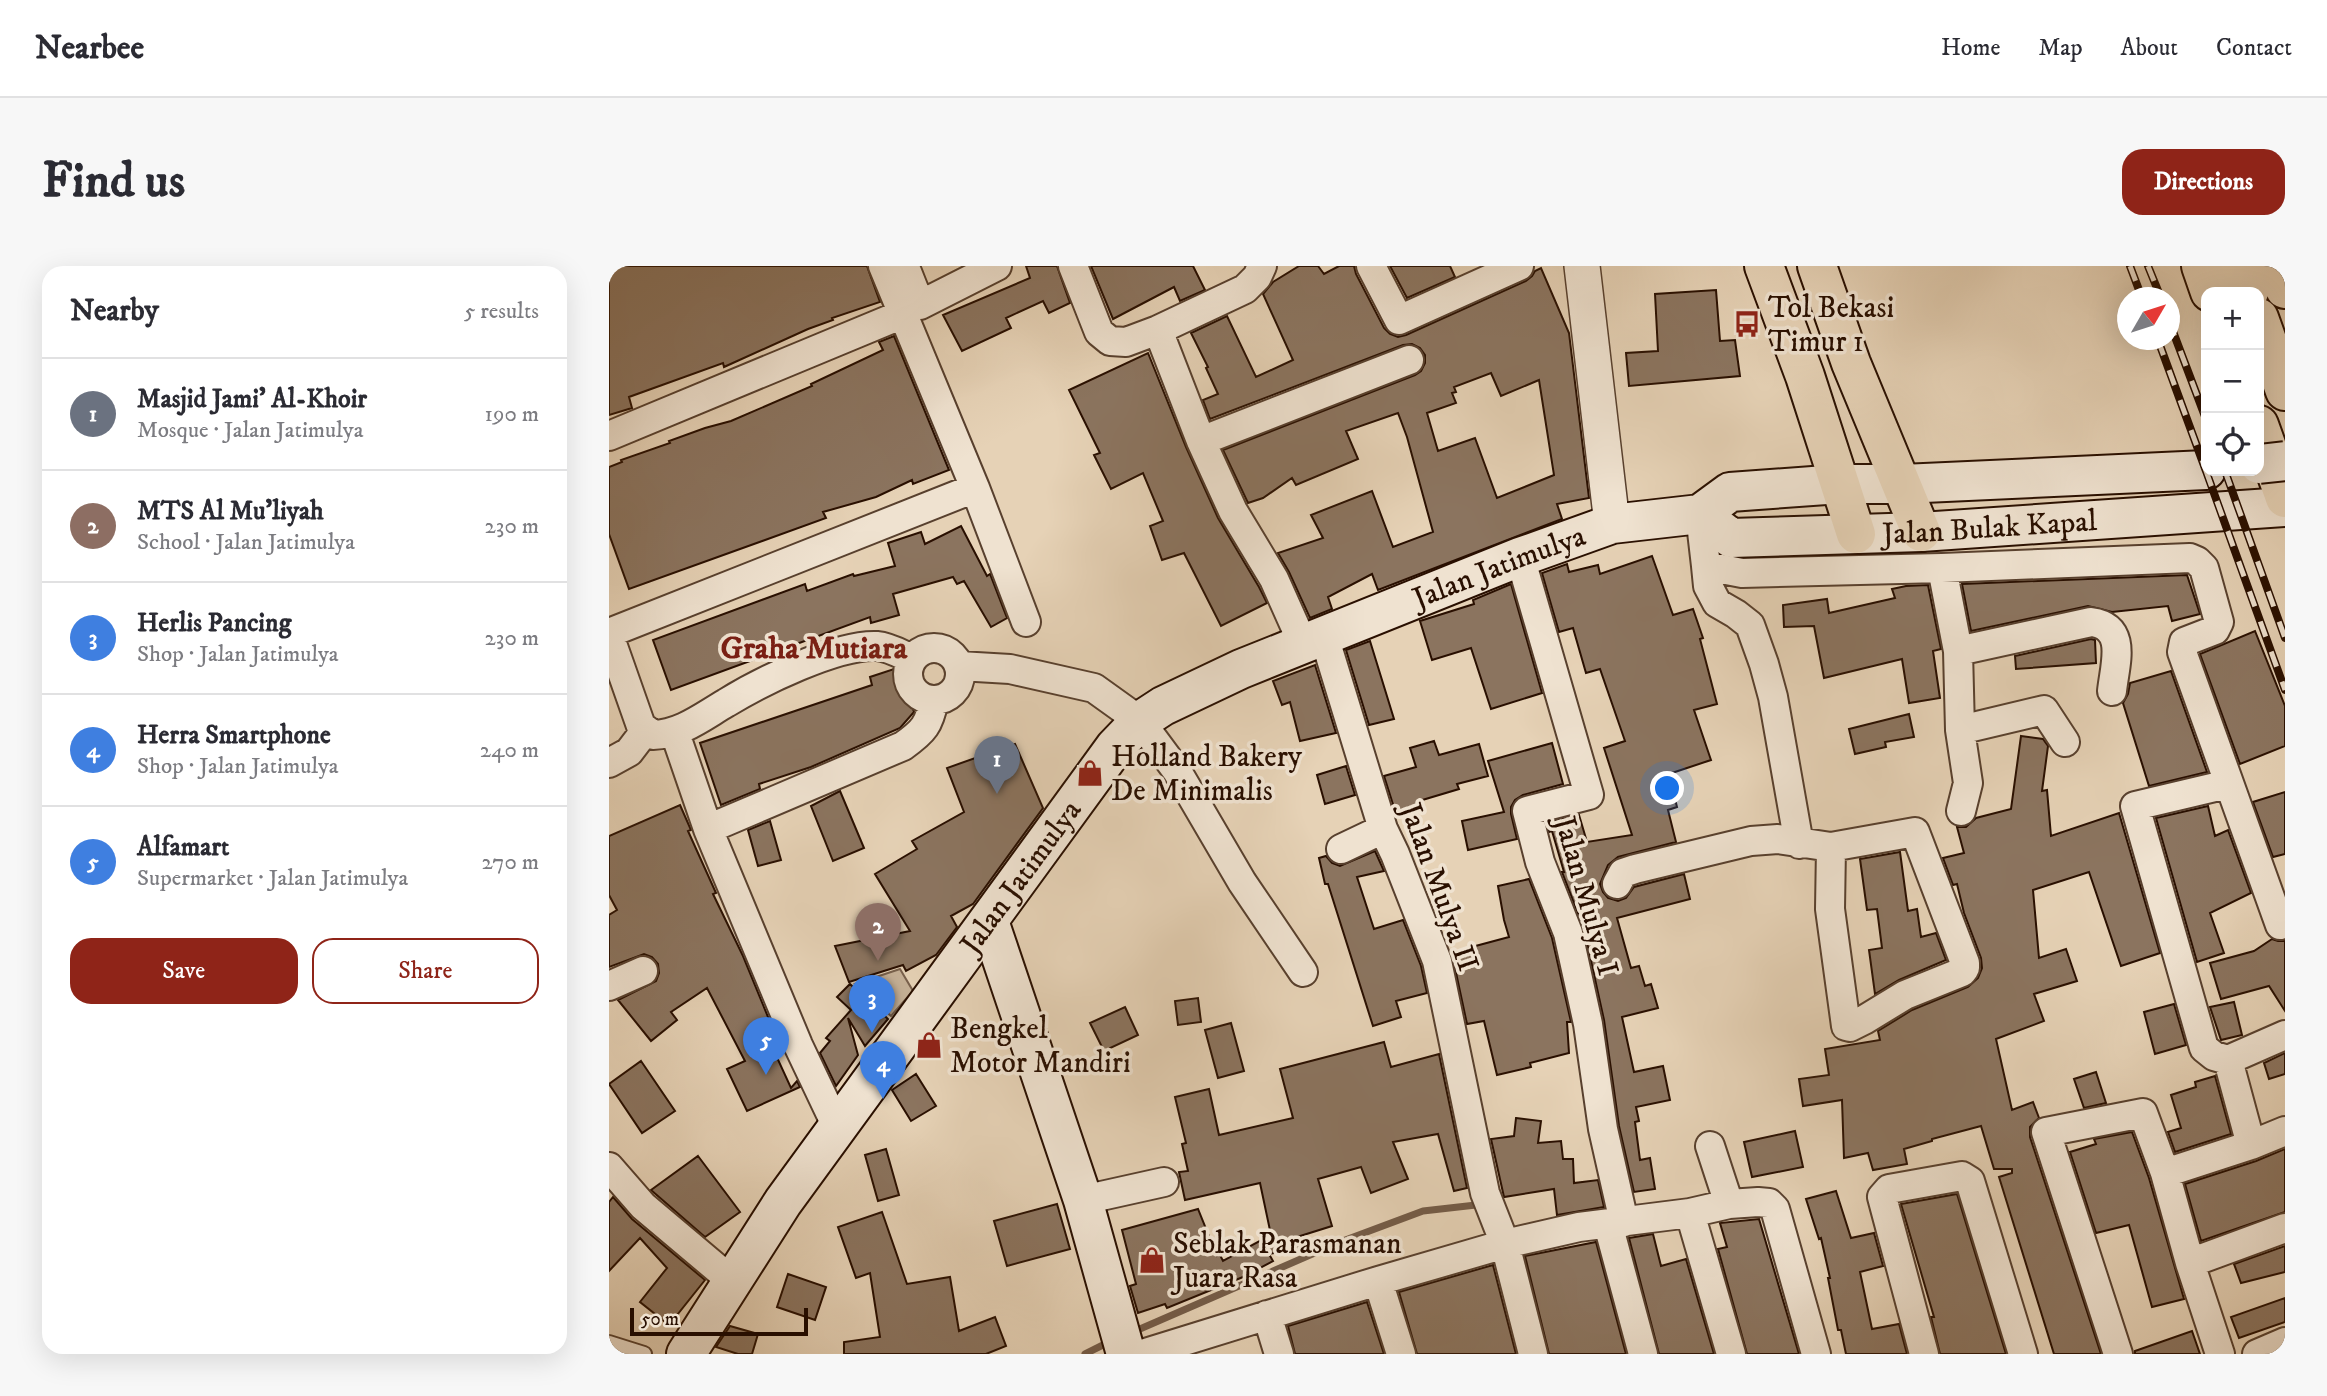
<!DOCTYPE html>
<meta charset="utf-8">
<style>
:root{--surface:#fff;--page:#f7f7f7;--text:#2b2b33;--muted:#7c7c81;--line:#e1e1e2;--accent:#8f2418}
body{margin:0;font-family:"IM FELL DW Pica",serif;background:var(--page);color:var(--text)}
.controls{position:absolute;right:21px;top:21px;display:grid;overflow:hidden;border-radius:14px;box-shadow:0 7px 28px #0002}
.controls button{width:63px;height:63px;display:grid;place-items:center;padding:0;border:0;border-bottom:2px solid var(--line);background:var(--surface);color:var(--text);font:35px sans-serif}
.compass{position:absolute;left:1508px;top:21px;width:63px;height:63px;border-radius:50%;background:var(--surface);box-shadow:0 7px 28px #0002;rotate:51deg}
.scale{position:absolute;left:21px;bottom:18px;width:178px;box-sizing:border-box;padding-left:7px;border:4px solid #290f00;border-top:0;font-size:19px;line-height:24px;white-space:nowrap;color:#290f00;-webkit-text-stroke:5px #efe2d0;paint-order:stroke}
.you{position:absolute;left:1059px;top:523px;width:24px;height:24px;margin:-18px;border:5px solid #fff;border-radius:50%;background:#1a73e8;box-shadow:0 0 0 10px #1a73e833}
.badge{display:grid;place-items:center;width:46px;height:46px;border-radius:50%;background:var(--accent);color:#fff;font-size:23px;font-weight:700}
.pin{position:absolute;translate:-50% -58px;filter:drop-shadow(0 2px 4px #0008)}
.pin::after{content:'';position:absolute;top:37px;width:24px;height:21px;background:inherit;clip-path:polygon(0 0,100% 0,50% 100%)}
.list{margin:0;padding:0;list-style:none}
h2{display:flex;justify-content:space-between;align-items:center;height:91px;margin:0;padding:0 28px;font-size:30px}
h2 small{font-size:23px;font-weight:400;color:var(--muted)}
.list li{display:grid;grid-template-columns:46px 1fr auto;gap:21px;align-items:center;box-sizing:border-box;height:112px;padding:0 28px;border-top:2px solid var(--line)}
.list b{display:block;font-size:26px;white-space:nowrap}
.list p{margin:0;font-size:23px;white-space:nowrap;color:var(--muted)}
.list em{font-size:23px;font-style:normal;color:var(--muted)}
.actions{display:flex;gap:14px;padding:21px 28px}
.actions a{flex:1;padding:16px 0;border:2px solid var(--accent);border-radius:21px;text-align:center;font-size:24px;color:var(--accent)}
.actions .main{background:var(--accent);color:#fff}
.icon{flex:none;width:38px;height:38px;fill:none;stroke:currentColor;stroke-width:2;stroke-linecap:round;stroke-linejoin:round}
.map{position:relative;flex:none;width:1676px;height:1088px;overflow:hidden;border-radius:21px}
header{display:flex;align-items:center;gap:42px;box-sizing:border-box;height:98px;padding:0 35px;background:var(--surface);border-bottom:2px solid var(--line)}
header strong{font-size:33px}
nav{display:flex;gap:38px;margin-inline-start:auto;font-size:24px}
.intro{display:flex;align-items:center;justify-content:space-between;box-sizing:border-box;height:168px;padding:0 42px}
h1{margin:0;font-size:49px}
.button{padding:18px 32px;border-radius:21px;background:var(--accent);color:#fff;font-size:24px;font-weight:700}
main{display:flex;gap:42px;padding:0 42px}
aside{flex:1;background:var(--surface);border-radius:21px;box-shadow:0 7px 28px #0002}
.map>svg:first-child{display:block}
.park{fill:#c6b197;stroke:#78604c;stroke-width:2}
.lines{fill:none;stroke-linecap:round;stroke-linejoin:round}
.stream{stroke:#745c48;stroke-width:7}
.building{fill:#8b745f;stroke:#290f00;stroke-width:2;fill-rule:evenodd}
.service-casing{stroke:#58402e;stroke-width:18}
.minor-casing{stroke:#58402e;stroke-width:32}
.tertiary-casing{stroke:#58402e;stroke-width:38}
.secondary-casing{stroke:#290f00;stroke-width:42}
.motorway-casing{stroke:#290f00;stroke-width:42}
.service{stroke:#efe2d0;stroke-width:14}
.minor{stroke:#efe2d0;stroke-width:28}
.tertiary{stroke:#efe2d0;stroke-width:35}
.secondary{stroke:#efe2d0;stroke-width:38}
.motorway{stroke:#e6d2b6;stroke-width:38}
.rail-casing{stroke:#290f00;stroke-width:8}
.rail{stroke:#efe2d0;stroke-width:5;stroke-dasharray:16;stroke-linecap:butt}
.secondary-bridge-casing{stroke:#290f00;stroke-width:42;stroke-linecap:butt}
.secondary-bridge{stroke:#efe2d0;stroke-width:38}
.labels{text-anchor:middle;stroke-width:7;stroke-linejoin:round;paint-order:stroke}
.poi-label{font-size:30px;fill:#290f00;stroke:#efe2d0;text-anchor:start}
.street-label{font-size:30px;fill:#290f00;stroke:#efe2d0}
.neighbourhood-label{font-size:32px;font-weight:bold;fill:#7a1f14;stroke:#efe2d0}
</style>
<header>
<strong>Nearbee</strong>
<nav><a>Home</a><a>Map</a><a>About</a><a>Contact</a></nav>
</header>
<div class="intro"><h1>Find us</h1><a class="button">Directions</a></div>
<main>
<aside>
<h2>Nearby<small>5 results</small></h2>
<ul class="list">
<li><span class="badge" style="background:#6b7280">1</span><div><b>Masjid Jami' Al-Khoir</b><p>Mosque · Jalan Jatimulya</p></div><em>190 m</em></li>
<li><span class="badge" style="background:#8d6e63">2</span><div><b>MTS Al Mu'liyah</b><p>School · Jalan Jatimulya</p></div><em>230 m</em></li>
<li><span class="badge" style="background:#3f7fe0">3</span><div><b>Herlis Pancing</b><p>Shop · Jalan Jatimulya</p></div><em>230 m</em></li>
<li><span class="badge" style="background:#3f7fe0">4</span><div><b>Herra Smartphone</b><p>Shop · Jalan Jatimulya</p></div><em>240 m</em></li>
<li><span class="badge" style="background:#3f7fe0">5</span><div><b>Alfamart</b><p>Supermarket · Jalan Jatimulya</p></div><em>270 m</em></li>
</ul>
<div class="actions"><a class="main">Save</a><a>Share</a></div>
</aside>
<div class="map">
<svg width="1676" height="1088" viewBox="0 0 1676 1088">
<rect width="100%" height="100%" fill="#e6d2b6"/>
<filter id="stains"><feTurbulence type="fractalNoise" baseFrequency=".00286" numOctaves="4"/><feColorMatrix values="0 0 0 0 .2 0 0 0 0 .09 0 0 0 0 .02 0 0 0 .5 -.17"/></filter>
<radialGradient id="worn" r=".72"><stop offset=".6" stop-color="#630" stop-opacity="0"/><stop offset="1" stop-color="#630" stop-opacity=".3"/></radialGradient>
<!-- park -->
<path class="park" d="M291,703L304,725L282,750L246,718Z"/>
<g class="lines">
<!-- stream -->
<path class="stream" d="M524,1066L731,976L814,945L867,939
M476,1088L500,1076"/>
</g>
<!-- building -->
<path class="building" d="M0,0H258L271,36L223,52L224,54L199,63L115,101L114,97L20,131L23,142L0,149Z
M417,0H448L461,37L440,47L434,35L397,52L402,62L353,85L334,49L421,12Z
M482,0H584L596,24L571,35L565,21L504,53Z
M690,0H709L715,8L730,0H745L747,8L775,62L781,68L789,71L797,69L917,15L923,10L926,5L932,2L960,67L980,232L948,238L953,253L769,324L763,308L719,331L723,343L701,352L680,306L669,287L714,272L702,249L763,225L784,281L824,266L798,171L789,147L737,165L749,193L687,219L683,212L654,232L639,237L614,184L806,109L812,105L816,97V89L811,82L803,78L794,79L601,153L594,134L609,128L597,102L599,101L582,67L618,50L647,111L684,94L654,28L664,16ZM882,107L892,130L930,114L945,209L888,232L866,172L829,185L818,147L847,137L843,127L847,126L845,121Z
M781,0H841L846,11L798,32Z
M1107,24L1111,75L1126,74L1131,110L1020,120L1017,87L1049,85L1046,28Z
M285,70L340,204L304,218L303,214L267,231L214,246L217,252L20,323L0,268V201L13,196L12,194L61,177L60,175L96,162L122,155L203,120L202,118L274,84L270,76Z
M539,87L577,181L609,252L650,321L658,337L612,360L575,287L553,294L541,260L554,255L534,207L502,223L485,189L491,187L460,124Z
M352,260L378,310L381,308L398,352L382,361L355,315L348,318L344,311L284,328L290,349L262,357L261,351L62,424L44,374L196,318L198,325L244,308L245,310L286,300L279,277L312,266L316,278Z
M1043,290L1064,349L1084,343L1094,372L1091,373L1108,438L1085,444L1102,494L1060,508L1068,541L1059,544L1067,576L1009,591L999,599L991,618L994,626L999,632L1009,635L1017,632L1025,621L1075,608L1081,633L1008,652L1022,702L1030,700L1036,720L1042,718L1049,742L1013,751L1025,806L1054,800L1061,834L1027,841L1030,855L1026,856L1031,894L1041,892L1046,923L1025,926L1010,860L995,754L975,663L953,606H955L943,565L940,566L938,557L970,549L978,576L1023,569L995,482L1016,475L991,403L977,407L964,362L950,366L933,307L958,298L960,306L989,299L991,308Z
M1578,309L1591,348L1563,355L1559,340L1503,346L1479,340L1362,365L1353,318Z
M902,318L933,427L882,443L862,382L823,394L811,355L865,338L864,334Z
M1319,319L1332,383L1324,385L1331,432L1300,437L1293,393L1215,412L1205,360L1175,361L1174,339L1218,333L1220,347L1286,332L1283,323L1297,320Z
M1646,365L1676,440V480L1631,498L1591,388Z
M1482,373L1486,374L1487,397L1407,403L1406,390Z
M761,375L785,453L760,459L737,384Z
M706,399L727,467L691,475L681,436L673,439L664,415Z
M285,403L291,406L305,446L291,462L202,501L150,518L151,523L112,539L91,477L263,419L261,411Z
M1562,405L1598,506L1540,520L1514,437L1519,428L1521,417Z
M1300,448L1305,471L1276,476L1277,481L1246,488L1240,463Z
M1412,470L1434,473L1439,480L1433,525L1438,524L1442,570L1510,547L1551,687L1512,700L1480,606L1424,624L1430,692L1457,683L1468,715L1425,728L1435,755L1387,773L1403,844L1424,836L1430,852L1421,861V871L1492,1088H1445L1390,911L1403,907V903H1385L1372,860L1323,873V875L1295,883L1298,898L1264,904L1259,887L1235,892L1233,834L1194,840L1190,813L1220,809L1216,783L1271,774L1269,765L1303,744L1359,721L1369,712L1373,702L1372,692L1355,647L1348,618L1344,619L1334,592L1355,587L1348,561H1357L1367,552L1402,543Z
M825,475L830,489L870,478L879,510L848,518L850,523L810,535L812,543L788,551L775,510L807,501L801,482Z
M943,477L954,518L914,529L906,534L902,541V548L908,573L859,584L853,555L895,546L879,495Z
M406,478L434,542L364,638L342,650L348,661L327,689L297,705L294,699L240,716L226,680L301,665L266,608L308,583L303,575L355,546L338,502Z
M737,500L746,529L716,538L708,509Z
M231,525L255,582L224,595L202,540Z
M1676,526V588L1664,591L1644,536Z
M71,539L82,564L79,565L107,627L104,628L134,690L166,768L159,772L182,822L188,815L191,821L138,845L118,803L136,795L98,722L62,746L68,754L42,775L9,734L47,715L50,707L49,698L43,691L35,688L0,701V649L8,644L0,629V570Z
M1599,540L1606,570L1619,564L1642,627L1601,647L1615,687L1588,696L1547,552Z
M161,555L172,594L149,600L139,564Z
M766,585L775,605L748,611L765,663L794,654L812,700L818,727L787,735L792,751L764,760L719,618H716L710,592L717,590L723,597L731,600Z
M1291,586L1299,645L1308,643L1312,671L1327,667L1337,694L1290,714L1266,728L1260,684L1273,682L1268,643L1258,644L1251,593Z
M920,613L943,672L962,756H958L960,787L921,797L922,801L888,809L875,755L858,758L843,688L860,686L859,682L900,671L895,654L889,620Z
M1663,673L1669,675H1676V745L1660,720L1612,733L1601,697L1645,685Z
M241,718L279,753L256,780L239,752L249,789L227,820L211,787L221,775L217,772L242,744L228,731Z
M589,732L592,756L569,759L566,735Z
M1625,736L1633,769L1612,774L1601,741Z
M1565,738L1577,779L1546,788L1535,746Z
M516,741L529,769L495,785L481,757Z
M622,757L635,805L609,812L596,764Z
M775,776L782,801L830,788L858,922L845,925L829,868L784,876L799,913L762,927L752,901L709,913L723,960L688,971L690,983L660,988L664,995L634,1011L558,1042L556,1038L529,1047L521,1020L527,1018L513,964L589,943L608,990L611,989L614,995L662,969L651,917L576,934L570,906L579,905L573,878L577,877L566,831L600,823L610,869L684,852L671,803Z
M1676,787V808L1660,813L1655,797Z
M32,795L66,845L33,867L0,818Z
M1487,806L1497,837L1475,842L1465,813Z
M307,808L327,840L302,855L283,824Z
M1606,810L1622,868L1566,886L1559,866L1572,862L1562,829L1587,821L1586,816Z
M907,852L932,855L929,877L952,875L954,893H964L965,917L989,914L995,941L948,949L945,923L895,931L882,873L905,870Z
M1186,865L1194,901L1143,911L1135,876Z
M1523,866L1540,912L1575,1033L1543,1041L1520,959L1487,967L1461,886L1487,878L1485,873Z
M277,883L290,929L269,935L256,889Z
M1676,883V946L1592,975L1576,918L1647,895Z
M89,890L131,946L96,971L42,924Z
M1227,925L1242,972L1265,967L1274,1000L1251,1006L1263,1063L1290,1058L1298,1088H1237L1232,1064H1229L1219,1012H1221L1212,972L1210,973L1197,933Z
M1348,928L1397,1088H1331L1322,1051H1325L1292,938Z
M4,931L23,953L96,1014L60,1059L31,1036L58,1002L31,972L0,1005V936Z
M448,938L461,983L398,1000L385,955Z
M273,946L298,1018L341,1011L350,1065L386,1051L397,1080L377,1088H235V1076L271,1071L261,1007L247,1012L229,961Z
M1150,953L1171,1024L1190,1088H1138L1109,983L1118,981L1111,957Z
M1044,968L1052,1000L1077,993L1105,1088H1050L1020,972Z
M987,976L1017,1088H940L916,990Z
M1676,980V1006L1632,1017L1625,998Z
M884,999L907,1088H808L790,1026Z
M179,1008L217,1021L206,1054L168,1041Z
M1676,1032V1056L1630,1072L1622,1051Z
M758,1036L775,1088H686L679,1060Z
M121,1060L149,1068L143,1088H129L107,1081Z
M1583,1065L1591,1088H1526V1085Z"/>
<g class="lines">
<defs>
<path id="service" d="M0,1077L35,1088"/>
<path id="minor" d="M274,0L366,222L417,356
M464,0L490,66L501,75L517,76L549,64L592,175L624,245L665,313L694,378
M762,0L790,54L910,0
M298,6L311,39L388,0
M549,64L636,23L648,11L653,0
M0,170L294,48
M592,175L800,94
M1091,248L1097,300L1133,307L1333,302L1581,292L1588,295L1595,302L1610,356L1606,364L1575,376L1573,386L1671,659
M911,291L980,529L918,545L931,596L959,667L979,758L994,863L1015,956
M1097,300L1099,320L1108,337L1127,348L1141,359L1155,398L1164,431L1190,578
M1333,302L1349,385L1351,464L1359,517L1352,545
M0,367L366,222
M0,369L32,460L44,469C72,468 93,451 117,437C151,416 228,378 268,380C280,381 292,388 303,393
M715,370L774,563L786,588L828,695L876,927L896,978L970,961L1081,947L1120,938L1149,936L1160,937L1166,943L1207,1088
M299 408a26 26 0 1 1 52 0a26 26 0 1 1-52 0Z
M1349,385L1482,356C1519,361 1506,397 1503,425
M350,400L401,403L485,422L531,455L568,505L633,616L694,706
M1351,464L1435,444L1456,476
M66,467L99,563L294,480C315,465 320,459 325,434
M0,497L20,486L36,465
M1619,518L1526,540L1595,782L1605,790L1619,794L1676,769
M99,563L189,779L228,861
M732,583L774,563
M1008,618L1014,607L1026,603L1142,575L1169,573L1222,581L1306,566L1356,697V702L1353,706L1296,729L1255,754L1241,761L1237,760L1221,643L1222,581
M0,720L34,705
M1619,794L1642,879
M1101,880L1120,938
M0,901L34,940L123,1015
M1556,907L1642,879L1676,865
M474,934L555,916
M1081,947L1122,1088
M999,958L1034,1088
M1581,997L1676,962
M769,1015L792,1088
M658,1049L670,1088
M533,1088L769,1015L896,978L924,1088
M1315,1088L1273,931L1280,923L1353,910L1361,915L1414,1088
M1509,1088L1437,866L1534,847L1556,907L1581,997L1611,1088
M1648,1088L1676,1076"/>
<path id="tertiary" d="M973,0L1003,258"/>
<g id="secondary">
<path id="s1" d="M1091,248L1122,272L1312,266L1676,241"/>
<path d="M380,655L474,934L517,1088"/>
<path id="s2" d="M77,1088L174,936L506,481L531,455L554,440L632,403L911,291L1003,258L1091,248L1121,226L1231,218H1293L1597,204"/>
</g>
<path id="motorway" d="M1155,0L1196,110L1247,268
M1208,0L1242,97L1312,266
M1592,0L1601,26
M1631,0L1640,26
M1668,0L1676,23
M1650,52L1676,125
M1650,159L1676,232"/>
</defs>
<!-- service casing -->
<use href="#service" class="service-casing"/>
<!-- minor casing -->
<use href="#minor" class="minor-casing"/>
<!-- tertiary casing -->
<use href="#tertiary" class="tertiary-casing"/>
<!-- secondary casing -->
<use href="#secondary" class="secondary-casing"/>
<!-- motorway casing -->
<use href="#motorway" class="motorway-casing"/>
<!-- service -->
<use href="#service" class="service"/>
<!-- minor -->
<use href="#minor" class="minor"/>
<!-- tertiary -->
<use href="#tertiary" class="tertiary"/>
<!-- secondary -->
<use href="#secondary" class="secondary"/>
<!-- motorway -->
<use href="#motorway" class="motorway"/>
<defs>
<path id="rail" d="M1521,0L1533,32
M1539,0L1552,32
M1560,55L1597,153
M1549,74L1597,205
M1597,205L1676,424
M1616,205L1676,372"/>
</defs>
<!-- rail casing -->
<use href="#rail" class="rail-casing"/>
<!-- rail -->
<use href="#rail" class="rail"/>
<defs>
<path id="secondary-bridge" d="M1650,198L1676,195"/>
</defs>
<!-- secondary-bridge casing -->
<use href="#secondary-bridge" class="secondary-bridge-casing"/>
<!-- secondary-bridge -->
<use href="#secondary-bridge" class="secondary-bridge"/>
</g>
<!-- icons -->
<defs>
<symbol id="bus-bare" viewBox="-9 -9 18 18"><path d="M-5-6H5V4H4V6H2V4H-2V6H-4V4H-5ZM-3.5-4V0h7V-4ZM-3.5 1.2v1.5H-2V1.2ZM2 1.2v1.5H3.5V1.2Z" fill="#8f2418" stroke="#efe2d0" stroke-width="2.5" paint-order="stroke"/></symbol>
<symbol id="shop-bare" viewBox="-9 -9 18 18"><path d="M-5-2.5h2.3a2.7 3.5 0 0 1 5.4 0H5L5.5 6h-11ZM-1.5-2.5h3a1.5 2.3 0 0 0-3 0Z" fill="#8f2418" stroke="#efe2d0" stroke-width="2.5" paint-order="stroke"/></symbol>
</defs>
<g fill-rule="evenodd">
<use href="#bus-bare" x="1119" y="39" width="38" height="38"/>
<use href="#shop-bare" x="462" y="488" width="38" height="38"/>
<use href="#shop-bare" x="301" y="760" width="38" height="38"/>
<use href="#shop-bare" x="524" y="975" width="38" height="38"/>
</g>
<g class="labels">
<!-- poi labels -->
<g class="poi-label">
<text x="1159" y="51">Tol Bekasi<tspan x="1159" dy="34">Timur 1</tspan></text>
<text x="502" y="500">Holland Bakery<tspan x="502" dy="34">De Minimalis</tspan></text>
<text x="341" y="772">Bengkel<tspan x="341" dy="34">Motor Mandiri</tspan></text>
<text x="564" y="987">Seblak Parasmanan<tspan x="564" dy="34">Juara Rasa</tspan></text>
</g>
<!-- street labels -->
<g class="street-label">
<text dy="10" stroke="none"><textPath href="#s1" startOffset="298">Jalan Bulak Kapal</textPath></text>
<text dy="10" stroke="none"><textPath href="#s2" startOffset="1171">Jalan Jatimulya</textPath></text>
<text dy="10" stroke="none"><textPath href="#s2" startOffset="583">Jalan Jatimulya</textPath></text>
<text transform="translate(831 621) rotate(70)" y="10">Jalan Mulya II</text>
<text transform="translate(978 630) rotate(74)" y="10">Jalan Mulya I</text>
</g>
<!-- neighbourhood labels -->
<g class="neighbourhood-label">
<text x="205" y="392">Graha Mutiara</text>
</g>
</g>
<rect width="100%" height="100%" filter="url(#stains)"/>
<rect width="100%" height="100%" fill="url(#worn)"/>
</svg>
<div class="controls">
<button>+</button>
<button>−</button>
<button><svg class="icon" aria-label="locate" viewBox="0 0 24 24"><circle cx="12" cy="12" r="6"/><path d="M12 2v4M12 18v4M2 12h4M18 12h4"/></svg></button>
</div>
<svg class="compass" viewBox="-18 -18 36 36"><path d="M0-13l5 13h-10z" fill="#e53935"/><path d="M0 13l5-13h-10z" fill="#7c7c81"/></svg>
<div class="scale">50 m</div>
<div class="you"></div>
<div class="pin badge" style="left:388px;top:528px;background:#6b7280">1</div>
<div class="pin badge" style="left:269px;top:695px;background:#8d6e63">2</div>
<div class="pin badge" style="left:263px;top:767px;background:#3f7fe0">3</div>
<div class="pin badge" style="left:274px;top:833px;background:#3f7fe0">4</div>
<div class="pin badge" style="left:157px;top:809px;background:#3f7fe0">5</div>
</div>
</main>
